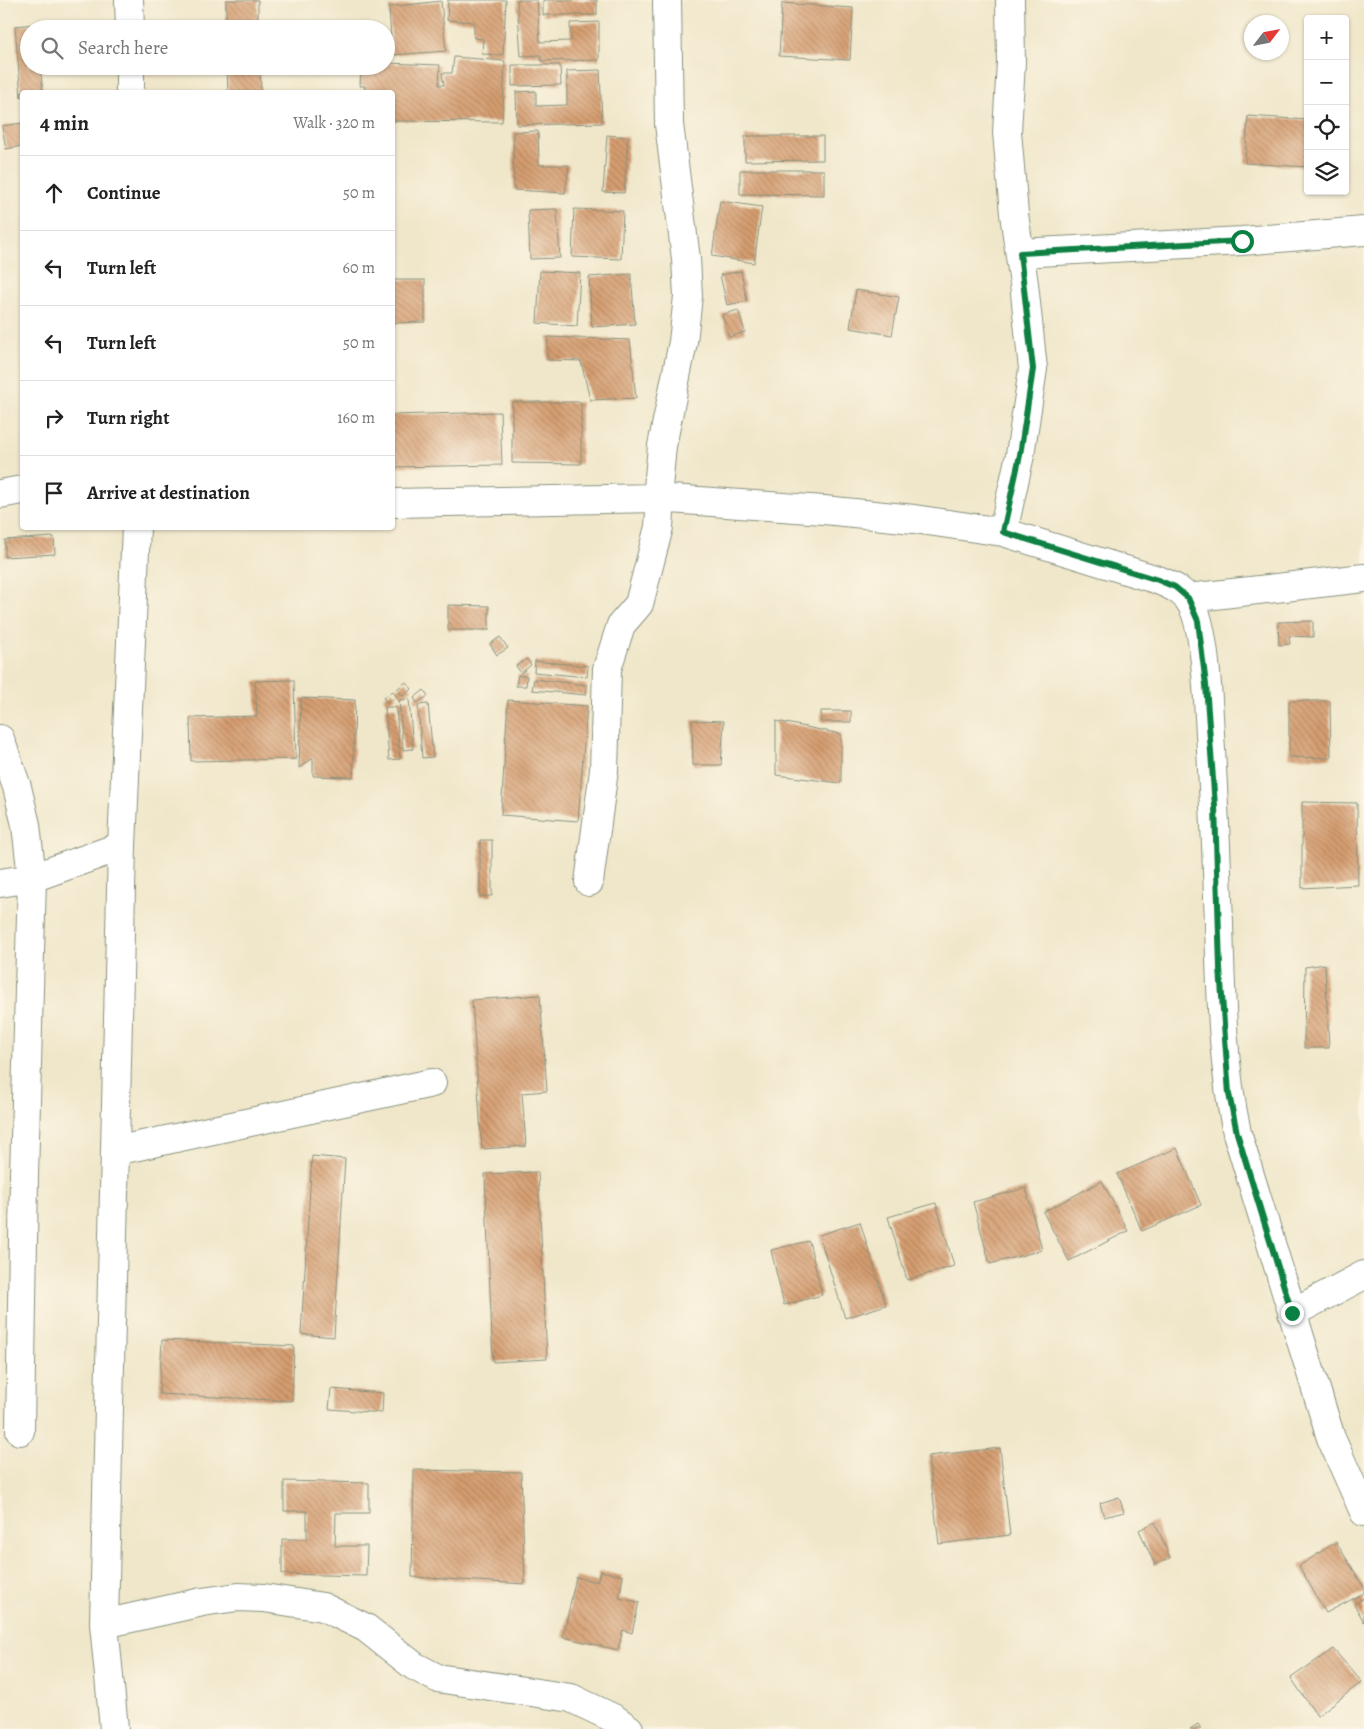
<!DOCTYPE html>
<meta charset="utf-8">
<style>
:root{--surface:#fff;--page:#f6f6f6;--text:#222;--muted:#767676;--line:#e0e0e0}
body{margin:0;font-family:Alegreya,serif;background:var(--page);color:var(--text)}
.controls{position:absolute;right:15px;top:15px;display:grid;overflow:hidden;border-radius:5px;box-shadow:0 1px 4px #0004}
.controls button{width:45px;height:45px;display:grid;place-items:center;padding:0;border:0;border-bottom:1px solid var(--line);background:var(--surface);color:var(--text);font:25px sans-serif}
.compass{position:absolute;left:1244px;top:15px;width:45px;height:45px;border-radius:50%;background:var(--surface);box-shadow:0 1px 4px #0004;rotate:58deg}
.stop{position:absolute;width:15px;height:15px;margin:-11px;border:4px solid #0b8043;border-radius:50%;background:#fff}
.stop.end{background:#0b8043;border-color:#fff;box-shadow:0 1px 5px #0008}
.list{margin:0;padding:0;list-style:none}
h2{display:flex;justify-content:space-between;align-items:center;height:65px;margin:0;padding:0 20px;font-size:21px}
h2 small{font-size:16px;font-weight:400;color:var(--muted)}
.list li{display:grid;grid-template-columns:32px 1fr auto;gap:15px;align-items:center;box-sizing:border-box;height:75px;padding:0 20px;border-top:1px solid var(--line)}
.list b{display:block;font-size:19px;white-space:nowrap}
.list em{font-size:16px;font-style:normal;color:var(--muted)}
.icon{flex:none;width:28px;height:28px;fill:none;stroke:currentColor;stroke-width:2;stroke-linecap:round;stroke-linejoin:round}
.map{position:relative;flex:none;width:1364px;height:1729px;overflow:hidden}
.search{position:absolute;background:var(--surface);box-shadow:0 1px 4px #0004;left:20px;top:20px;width:375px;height:55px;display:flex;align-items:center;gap:12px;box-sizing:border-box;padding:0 18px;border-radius:28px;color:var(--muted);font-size:19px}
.panel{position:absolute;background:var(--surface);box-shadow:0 1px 4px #0004;left:20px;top:90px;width:375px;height:440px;border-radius:5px}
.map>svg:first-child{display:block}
.building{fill:url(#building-back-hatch)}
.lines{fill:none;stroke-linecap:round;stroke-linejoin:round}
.minor-casing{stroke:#88927f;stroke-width:30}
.minor{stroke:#fff;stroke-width:28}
.route{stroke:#0b8043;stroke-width:6}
</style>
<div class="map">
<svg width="1364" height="1729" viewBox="0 0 1364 1729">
<defs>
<pattern id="building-back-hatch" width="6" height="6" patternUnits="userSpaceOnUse" patternTransform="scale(1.25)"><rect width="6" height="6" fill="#d69d70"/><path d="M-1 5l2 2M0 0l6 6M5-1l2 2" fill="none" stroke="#ad815d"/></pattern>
</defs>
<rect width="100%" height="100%" fill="#fcf5e5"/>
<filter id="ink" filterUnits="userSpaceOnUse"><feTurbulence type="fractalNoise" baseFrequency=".02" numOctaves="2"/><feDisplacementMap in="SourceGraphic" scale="10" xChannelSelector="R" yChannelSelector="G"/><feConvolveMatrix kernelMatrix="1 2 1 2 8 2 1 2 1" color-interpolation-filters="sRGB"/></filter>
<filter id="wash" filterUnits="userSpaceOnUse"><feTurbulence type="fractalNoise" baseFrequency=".0096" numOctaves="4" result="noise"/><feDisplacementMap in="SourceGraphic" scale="20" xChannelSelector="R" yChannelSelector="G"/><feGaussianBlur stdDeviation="1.12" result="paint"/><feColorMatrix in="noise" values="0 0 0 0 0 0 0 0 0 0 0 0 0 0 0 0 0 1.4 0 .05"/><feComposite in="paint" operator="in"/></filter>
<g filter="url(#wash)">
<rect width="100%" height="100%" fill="#f0e7ca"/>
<g id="blocks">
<!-- building -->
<path class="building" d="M226,0H258V29H226Z
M448,0H506L503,55L482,54L483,39L474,38V22L447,20Z
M517,0H537L540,42L571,41L570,23L599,22V60L541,61V55L521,56Z
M543,0H597V15H543Z
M441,1L446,51L392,55L389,7Z
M782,3L853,8L850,60L779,56Z
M36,24L37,29H29V66H40L43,92H22L21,97L15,26Z
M454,57L505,61L502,122L392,121V92H364L365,86H360L361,66H386V63L440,65L439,85H444L442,73H452Z
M512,65H560L561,85L512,86Z
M227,66H291V68H260L261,92H228Z
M600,70L602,123L517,125L516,92L536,91V106L567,105V71Z
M1248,116L1308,120V167L1245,163Z
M22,123V146L6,149L2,126Z
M538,131L539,165H569L565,193L514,190L513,132Z
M607,135L628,137L624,193L603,192Z
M745,136H823V160L745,161Z
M740,170H824V195L740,194Z
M720,201L762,207L754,263L712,256Z
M557,209L560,258L530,259L528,210Z
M574,209L623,211L621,259L572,257Z
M540,271L580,273L577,326L537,323Z
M741,271L747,301L727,305L720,275Z
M631,274L635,324L592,327L589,277Z
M392,280H425V322L392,323Z
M856,290L899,297L892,335L850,328Z
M738,310L745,332L729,337L722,315Z
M548,337L630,340L636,398L590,400L581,361L547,360Z
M512,402H581V464L512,463Z
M500,412L502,465L392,467V415Z
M54,537L55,554L5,557V540Z
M448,605L489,606V630H448Z
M1313,621V637L1289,636L1290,644L1279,645L1278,622Z
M500,637L508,648L497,655L490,644Z
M527,659L531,665L521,673L516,666Z
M535,661L588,666L587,677L534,672Z
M518,675L527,676L526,686H516Z
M534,679L587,685L586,695L532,690Z
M294,680L296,759L191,761L190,718L257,716L255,681Z
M406,682L412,689L402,696L397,689Z
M424,690L428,696L417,703L414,698Z
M393,691L397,697L387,703L383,698Z
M301,698L355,700L353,777L313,776V758L299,768Z
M409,699L413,749L403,750L399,700Z
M508,700L587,706L578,821L501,815Z
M1289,701H1330L1331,758L1289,757Z
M428,704L433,757L422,758L418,705Z
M385,707H396L400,759L389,760Z
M821,711H851V722H821Z
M692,720L724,721L721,765H693Z
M776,721L841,734V783L776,775Z
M1302,802L1357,803L1358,885L1302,888Z
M480,840H492V896H480Z
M1325,964L1329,1048H1304L1305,967Z
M540,995L547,1091L522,1093L526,1146L482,1149L472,1000Z
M1177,1148L1201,1205L1142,1231L1117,1174Z
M312,1156L345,1159L334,1337L301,1334Z
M538,1172L547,1359L493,1362L485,1174Z
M1102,1181L1128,1231L1069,1261L1043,1212Z
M1026,1188L1042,1250L990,1264L973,1202Z
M936,1203L954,1266L907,1280L888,1217Z
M860,1222L886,1305L845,1318L819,1235Z
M809,1241L822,1295L784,1305L771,1250Z
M162,1340L294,1346L292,1401L159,1394Z
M331,1389L383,1393L382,1413L329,1409Z
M1000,1448L1010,1535L939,1544L928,1456Z
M414,1470L521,1472L525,1584L412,1577Z
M284,1481L369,1483V1513H336L335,1546H367L366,1576L282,1574V1539H307V1511H284Z
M1119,1497L1124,1512L1104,1517L1100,1503Z
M1155,1522L1170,1558L1155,1565L1139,1530Z
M1336,1542L1364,1587V1593L1326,1613L1299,1566Z
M600,1571L623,1576L619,1598L639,1602L632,1633L623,1630L618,1650L563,1637L576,1577L597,1582Z
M1364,1598V1622L1354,1604Z
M1333,1649L1362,1682L1317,1716L1291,1678Z
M1198,1724L1201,1729H1190Z"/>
</g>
</g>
<g filter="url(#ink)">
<use href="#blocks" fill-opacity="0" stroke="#88927f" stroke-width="1"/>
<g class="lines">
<defs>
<path id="minor" d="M129,0L130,29
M130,66V92
M1020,253L1242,241L1364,231
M0,494L22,490
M657,498L662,446L683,342L688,296L686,259L669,124L667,0
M392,503L657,498L824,510L914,519L1003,532L1158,580C1173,586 1186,592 1193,607C1206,634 1208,702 1210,734C1214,797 1217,860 1219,923C1221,993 1222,1064 1237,1133L1331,1438L1364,1512
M1003,532L1020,455L1033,369L1024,284L1014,214L1007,132L1011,62L1010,0
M1188,598L1364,578
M0,739L17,787L26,825L32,878L24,1176L20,1431
M589,882L604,770L607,669L621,625L639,604L659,527L661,498
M0,883L32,878L122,846
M115,1151L432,1083
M1292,1313L1364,1275
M104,1624L202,1602L238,1597L264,1598L323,1607L366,1628L414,1666L437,1678L571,1698L615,1719L629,1729
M114,1729L104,1624L122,846L136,528"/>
</defs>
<!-- minor casing -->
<use href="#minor" class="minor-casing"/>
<!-- minor -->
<use href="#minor" class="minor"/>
</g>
</g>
<g class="lines" filter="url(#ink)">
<!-- route -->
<path class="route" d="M1242,241L1020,253L1033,369L1020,455L1003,532L1158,580L1175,587L1188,598L1198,621L1206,685L1215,806L1220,968L1229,1094L1237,1133L1292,1313"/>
</g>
</svg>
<div class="controls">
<button>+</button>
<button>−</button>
<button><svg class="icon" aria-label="locate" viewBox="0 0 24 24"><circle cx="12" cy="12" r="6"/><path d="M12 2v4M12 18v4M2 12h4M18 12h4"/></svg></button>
<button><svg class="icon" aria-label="layers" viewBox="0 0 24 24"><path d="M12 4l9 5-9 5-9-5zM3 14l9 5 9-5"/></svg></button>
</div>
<svg class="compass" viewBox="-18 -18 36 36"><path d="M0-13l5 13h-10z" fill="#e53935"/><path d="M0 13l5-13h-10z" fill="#767676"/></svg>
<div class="stop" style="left:1242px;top:241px"></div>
<div class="stop end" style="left:1292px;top:1313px"></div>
<div class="search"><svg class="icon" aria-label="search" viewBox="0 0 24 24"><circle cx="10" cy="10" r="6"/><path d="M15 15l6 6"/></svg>Search here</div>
<section class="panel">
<h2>4 min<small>Walk · 320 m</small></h2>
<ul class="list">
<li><svg class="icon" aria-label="ahead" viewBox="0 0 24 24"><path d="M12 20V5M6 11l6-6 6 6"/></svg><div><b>Continue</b></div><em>50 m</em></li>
<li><svg class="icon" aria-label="left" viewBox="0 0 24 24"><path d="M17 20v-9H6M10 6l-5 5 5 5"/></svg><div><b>Turn left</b></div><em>60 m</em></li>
<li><svg class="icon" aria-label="left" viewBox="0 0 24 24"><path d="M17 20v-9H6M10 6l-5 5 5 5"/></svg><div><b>Turn left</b></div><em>50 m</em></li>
<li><svg class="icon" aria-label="right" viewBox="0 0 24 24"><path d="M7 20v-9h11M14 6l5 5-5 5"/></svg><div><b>Turn right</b></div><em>160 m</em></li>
<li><svg class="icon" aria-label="arrive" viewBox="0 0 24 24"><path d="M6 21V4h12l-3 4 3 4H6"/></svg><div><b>Arrive at destination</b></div></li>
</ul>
</section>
</div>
